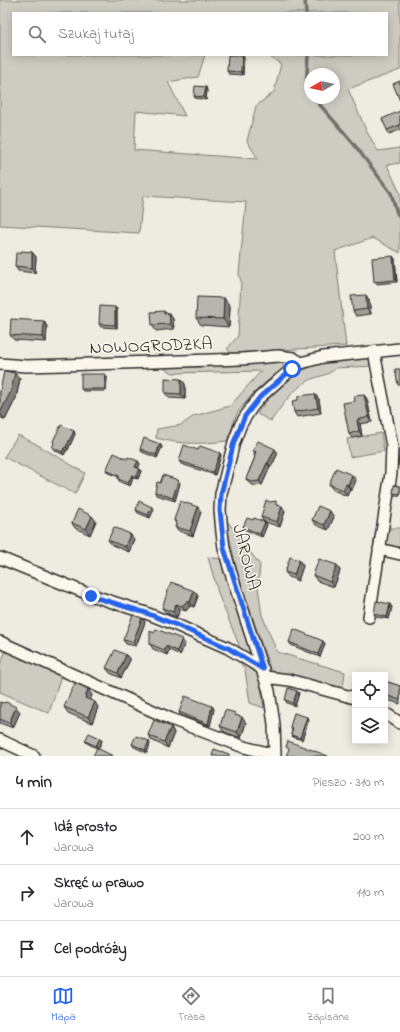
<!DOCTYPE html>
<html lang="pl">
<meta charset="utf-8">
<style>
:root{--surface:#fff;--page:#f2f2f3;--text:#2b2b33;--muted:#7c7c81;--line:#e1e1e2;--accent:#2563eb}
body{margin:0;font-family:"Indie Flower",sans-serif;background:var(--page);color:var(--text)}
.controls{position:absolute;right:12px;bottom:12px;display:grid;overflow:hidden;border-radius:0px;box-shadow:0 2px 10px #0003}
.controls button{width:36px;height:36px;display:grid;place-items:center;padding:0;border:0;border-bottom:1px solid var(--line);background:var(--surface);color:var(--text);font:20px sans-serif}
.compass{position:absolute;left:304px;top:68px;width:36px;height:36px;border-radius:50%;background:var(--surface);box-shadow:0 2px 10px #0003;rotate:261deg}
.stop{position:absolute;width:12px;height:12px;margin:-9px;border:3px solid #2563eb;border-radius:50%;background:#fff}
.stop.end{background:#2563eb;border-color:#fff;box-shadow:0 1px 4px #0008}
.list{margin:0;padding:0;list-style:none}
h2{display:flex;justify-content:space-between;align-items:center;height:52px;margin:0;padding:0 16px;font-size:17px}
h2 small{font-size:13px;font-weight:400;color:var(--muted)}
.list li{display:grid;grid-template-columns:26px 1fr auto;gap:12px;align-items:center;box-sizing:border-box;height:56px;padding:0 16px;border-top:1px solid var(--line)}
.list b{display:block;font-size:15px;white-space:nowrap}
.list p{margin:0;font-size:13px;white-space:nowrap;color:var(--muted)}
.list em{font-size:13px;font-style:normal;color:var(--muted)}
.icon{flex:none;width:22px;height:22px;fill:none;stroke:currentColor;stroke-width:2;stroke-linecap:round;stroke-linejoin:round}
.map{position:relative;flex:none;width:400px;height:756px;overflow:hidden}
.search{position:absolute;background:var(--surface);box-shadow:0 2px 10px #0003;left:12px;right:12px;top:12px;height:44px;display:flex;align-items:center;gap:10px;box-sizing:border-box;padding:0 14px;border-radius:0px;color:var(--muted);font-size:15px}
.sheet{height:220px;background:var(--surface)}
nav{display:flex;justify-content:space-around;align-items:center;box-sizing:border-box;height:56px;border-top:1px solid var(--line);background:var(--surface);font-size:11px;color:var(--muted)}
nav a{display:grid;justify-items:center;gap:2px}
nav .on{color:var(--accent)}
.map>svg:first-child{display:block}
.green{fill:#cecbc2;stroke:#7c7b76;fill-rule:evenodd}
.lines{fill:none;stroke-linecap:round;stroke-linejoin:round}
.stream{stroke:#74726e;stroke-width:3.5}
.minor-casing{stroke:#2b2b2b;stroke-width:14}
.minor{stroke:#fbf7ec;stroke-width:11}
.wall{fill:#9e9c96;stroke:#2b2b2b}
.shaded-wall{fill:#817f7a;stroke:#2b2b2b}
.building{fill:#b8b5ae;stroke:#2b2b2b}
.route{stroke:#2563eb;stroke-width:5}
.labels{text-anchor:middle;stroke-width:3;stroke-linejoin:round;paint-order:stroke}
.street-label{font-size:18px;fill:#2b2b2b;stroke:#fbf7ec}
</style>
<div class="map">
<svg width="400" height="756" viewBox="0 0 400 756">
<rect width="100%" height="100%" fill="#eeebe0"/>
<filter id="ink" filterUnits="userSpaceOnUse"><feTurbulence type="fractalNoise" baseFrequency=".025" numOctaves="2"/><feDisplacementMap in="SourceGraphic" scale="8" xChannelSelector="R" yChannelSelector="G"/><feConvolveMatrix kernelMatrix="1 2 1 2 8 2 1 2 1" color-interpolation-filters="sRGB"/></filter>
<g filter="url(#ink)">
<!-- green -->
<path class="green" d="M0,0H400V70L348,89L367,132L378,151L400,148V163L387,165L400,193V253L373,238L335,251L346,346L231,353L227,349L238,336L241,281L239,274L246,202L143,196L139,233L0,225ZM13,13H387V55H267L281,64L274,92L256,106L247,141L258,159L134,150L136,111L185,116L168,82L198,77L205,55H13ZM310,74H334V98H310Z
M371,357L372,366L336,368C327,377 318,375 308,381C294,388 280,408 271,421L257,414C276,387 299,366 334,360C346,358 359,358 371,357Z
M282,361L284,369C266,381 249,395 237,414C233,422 231,432 227,441C200,444 183,445 156,438L157,429L181,425L194,416L230,406L261,371L173,373L161,367H198Z
M381,433L384,451L350,457L347,439Z
M18,435L36,444L85,473L75,494L4,457Z
M225,518L260,565L258,587L262,615L277,652L345,672L343,688L288,674L271,672L237,571Z
M387,528H400V550L388,547L385,541Z
M208,557L220,559L254,657L239,649V645L219,596Z
M6,650L61,676L49,713L0,692V665Z
M237,658L256,669L260,681L264,708L250,703L245,670Z"/>
<g class="lines">
<!-- stream -->
<path class="stream" d="M305,0L306,13
M308,55L306,90L310,93
M314,98L353,143L391,193L397,213L400,217"/>
<defs>
<path id="minor" d="M0,364L26,366L63,365L242,359L278,356L293,358L301,363
M379,549L400,554
M0,558L91,595L146,613L174,624L228,648L263,669
M369,617L391,473L392,446L374,352
M0,642L171,719L244,747L275,755
M265,677L289,680L355,698
M385,713L400,723
M0,740L34,756
M275,756L274,724L269,691L229,567L224,548L222,532L220,510L221,494L234,442L241,424L251,408L260,397L279,380L292,369L301,363L323,357L400,349"/>
</defs>
<!-- minor casing -->
<use href="#minor" class="minor-casing"/>
<!-- minor -->
<use href="#minor" class="minor"/>
</g>
<!-- wall -->
<path class="wall" d="M244,56L243,75L229,74L227,71Z
M207,90L206,100L195,98L194,96Z
M400,111V130L389,134L387,130Z
M32,252L36,257L35,273L18,271L15,266L21,253Z
M393,256L395,259L397,282L376,284L374,282Z
M369,300L371,314L356,316L353,311Z
M230,306L229,327L201,325L196,318Z
M117,309V328L101,327L99,324Z
M164,311L166,313H169L173,319L174,329L156,331L152,325Z
M44,321L47,327L46,342L14,340L10,335Z
M107,377L106,391H83L81,389Z
M20,379L16,398L5,420L0,417V391Z
M181,379L185,384V399L169,398L165,393Z
M364,395L367,399L372,422L360,424L362,436L352,438L349,434L355,401Z
M319,399L321,413L297,417L294,412L298,400Z
M74,431L75,434L68,450L66,451L64,455L54,450L52,447Z
M160,444L162,447L157,458L142,452L140,449Z
M198,450L221,455L215,475L181,464L179,461Z
M253,450L278,453L271,467H270L262,485L255,486L249,483L246,479L255,457L254,456L255,454Z
M127,459L138,461L140,464L138,468L140,469L141,471L138,479L133,478L130,486L120,482L118,479L119,477L108,473L106,470Z
M356,480L352,490L350,489L347,496L333,490L329,484Z
M160,483H180L175,501L156,495L155,492Z
M400,486V496H395L393,493Z
M279,505L285,511L280,527L265,522L267,525L262,537L245,530L243,527L253,520L264,522L261,517Z
M152,507L154,509L150,518L138,513L136,510Z
M201,512L193,536L179,531L175,527L176,524L174,520Z
M334,517L328,530L316,525L312,520Z
M96,521L90,535L75,528L72,523Z
M134,539L129,552L112,545L108,540Z
M299,560L303,566L298,581L289,577L285,572Z
M337,565L340,571L334,587L317,581L313,575Z
M194,591L198,596L194,607L190,606L186,611L180,609L177,617L166,613L162,608Z
M392,607L389,619L376,617L374,614Z
M142,618L145,622L136,646L126,644L123,640Z
M323,641L325,644L320,657L291,645L289,642Z
M150,644H185L180,655L169,650L167,655L153,649Z
M126,655L130,660L121,678L110,673L106,668Z
M385,681L400,686V704L385,699Z
M299,693L295,706L287,703L285,700Z
M92,695L90,700L98,707L92,723L68,713L64,707Z
M0,702L20,712L13,728L0,723Z
M212,706L214,709L210,726L180,715L179,712Z
M307,717L309,719L302,740L293,737L291,735L292,730L290,727Z
M246,723L241,738L224,732L220,726Z
M171,727L174,733L168,748L151,740L148,735Z
M100,738L102,741L98,749L87,743L85,741Z
M132,744H150L147,753L134,747Z"/>
<!-- shaded-wall -->
<path class="shaded-wall" d="M242,55H243L244,56L243,75L241,72Z
M206,87L207,90L206,100L204,97Z
M32,252L36,257L35,273L32,268Z
M393,256L395,259L397,282L395,280Z
M366,295L369,300L371,314L367,309Z
M224,298L230,306L229,327L223,319Z
M115,307L117,309V328L115,325Z
M169,313L173,319L174,329L170,324Z
M44,321L47,327L46,342L43,337Z
M15,373L20,379L16,398L5,420L0,413Z
M105,374L107,377L106,391L105,389Z
M181,379L185,384V399L181,394Z
M315,394L319,399L321,413L318,408Z
M364,395L367,399L372,422L369,417Z
M357,420L360,424L362,436L359,431Z
M74,431L75,434L68,450L66,447Z
M160,444L162,447L157,458L156,455Z
M64,448L66,451L64,455L62,452Z
M275,449L278,453L271,467L268,463Z
M220,453L221,455L215,475L213,472Z
M138,461L140,464L137,470L135,467Z
M267,463L270,467L262,485L259,481Z
M140,469L141,471L138,479L136,477Z
M132,475L133,478L130,486L128,483Z
M352,475L356,480L352,490L348,485Z
M178,480L180,483L175,501L173,498Z
M346,484L350,489L347,496L343,490Z
M282,506L285,511L280,527L277,522Z
M152,507L154,509L150,518L148,515Z
M198,507L201,512L193,536L190,531Z
M330,511L334,517L328,530L324,525Z
M92,516L96,521L90,535L86,529Z
M265,522L267,525L262,537L260,534Z
M130,534L134,539L129,552L125,547Z
M299,560L303,566L298,581L294,575Z
M337,565L340,571L334,587L330,582Z
M194,591L198,596L194,607L190,602Z
M187,601L190,606L186,611L182,606Z
M176,604L180,609L177,617L173,612Z
M390,604L392,607L389,619L387,617Z
M142,618L145,622L136,646L133,642Z
M182,639L185,644L180,655L177,651Z
M323,641L325,644L320,657L318,654Z
M166,646L169,650L167,655L164,650Z
M126,655L130,660L121,678L118,673Z
M88,689L92,695L89,703L85,698Z
M297,691L299,693L295,706L293,703Z
M95,702L98,707L92,723L88,717Z
M212,706L214,709L210,726L208,724Z
M16,707L20,712L13,728L9,723Z
M242,717L246,723L241,738L237,732Z
M307,717L309,719L302,740L300,738Z
M171,727L174,733L168,748L164,742Z
M100,738L102,741L98,749L96,746Z
M149,741L150,744L147,753L145,750Z"/>
<!-- building -->
<path class="building" d="M228,55H242L241,72L227,71Z
M400,81V101L393,84Z
M195,86L206,87L204,97L194,96Z
M400,111V125L387,130L382,119Z
M21,251L32,252V268L15,266L16,253H21Z
M393,256L395,280L374,282L372,258Z
M366,295L367,309L353,311L351,296Z
M197,297L224,298L223,319L196,318Z
M100,306L115,307V325L99,324Z
M164,311V314L169,313L170,324L152,325L151,312Z
M11,319L44,321L43,337L10,335Z
M395,369H400V385H398Z
M4,371L15,373L11,391L0,413V391Z
M81,374H105V389H81Z
M165,378L181,379V394L165,393Z
M315,394L318,408L294,412L292,401L298,400V396Z
M364,395L369,417L357,420L359,431L349,434L343,403L355,401L354,396Z
M61,425L74,431L66,447L64,448L62,452L52,447L54,444L53,441Z
M144,438L160,444L156,455L140,449Z
M258,441L275,449L268,463H267L259,481L252,482L246,479L255,457L254,456L256,452L253,450Z
M184,445L198,450L200,446L220,453L213,472L179,461Z
M400,449V465H398Z
M114,453L127,459L128,457L138,461L135,467L140,469L136,477L132,475L128,483L118,479L119,476L106,470Z
M336,468L352,475L348,485L346,484L343,490L329,484Z
M163,475L178,480L173,498L155,492L157,482L160,483Z
M394,485L400,486V494L393,493Z
M266,500L270,502L276,501V505L282,506L277,522L261,517Z
M139,501L152,507L148,515L136,510Z
M180,501L198,507L190,531L175,527L177,522L174,520Z
M318,506L330,511L324,525L312,520Z
M78,509L92,516L86,529L72,523Z
M247,518L253,520L254,518L265,522L260,534L243,527Z
M114,527L130,534L125,547L108,540Z
M290,557L299,560L294,575L285,572Z
M319,559L337,565L330,582L313,575Z
M171,582L194,591L190,602L187,601L182,606L176,604L173,612L162,608Z
M376,601L390,604L387,617L374,614Z
M133,615L142,618L133,642L123,640Z
M156,629L182,639L177,651L166,646L164,650L150,644V631L154,633Z
M294,629L323,641L318,654L289,642Z
M115,650L126,655L118,673L106,668Z
M385,681L400,686V700L385,695Z
M75,683L88,689L85,698L95,702L88,717L64,707Z
M288,688L297,691L293,703L285,700Z
M185,696L212,706L208,724L179,712Z
M0,702L3,703L6,702L16,707L9,723L0,719Z
M225,710L236,713L235,715L242,717L237,732L220,726Z
M294,713L307,717L300,738L291,735L293,728L290,727Z
M154,720L171,727L164,742L148,735Z
M89,733L100,738L96,746L85,741Z
M136,736L149,741L145,750L132,744Z
M288,741L328,756H286L289,749L286,747Z
M97,748L113,756H93Z
M214,749L229,754V756H212Z"/>
</g>
<g class="lines" filter="url(#ink)">
<!-- route -->
<path class="route" d="M91,596L146,613L174,624L228,648L263,669L224,548L220,510L221,494L234,442L245,416L260,397L292,369"/>
</g>
<g class="labels">
<!-- street labels -->
<g class="street-label">
<text transform="translate(151 345) rotate(-2)" y="6">NOWOGRODZKA</text>
<text transform="translate(247 557) rotate(76)" y="6">JAROWA</text>
</g>
</g>
</svg>
<div class="controls">
<button><svg class="icon" aria-label="locate" viewBox="0 0 24 24"><circle cx="12" cy="12" r="6"/><path d="M12 2v4M12 18v4M2 12h4M18 12h4"/></svg></button>
<button><svg class="icon" aria-label="layers" viewBox="0 0 24 24"><path d="M12 4l9 5-9 5-9-5zM3 14l9 5 9-5"/></svg></button>
</div>
<svg class="compass" viewBox="-18 -18 36 36"><path d="M0-13l5 13h-10z" fill="#e53935"/><path d="M0 13l5-13h-10z" fill="#7c7c81"/></svg>
<div class="stop" style="left:292px;top:369px"></div>
<div class="stop end" style="left:91px;top:596px"></div>
<div class="search"><svg class="icon" aria-label="search" viewBox="0 0 24 24"><circle cx="10" cy="10" r="6"/><path d="M15 15l6 6"/></svg>Szukaj tutaj</div>
</div>
<section class="sheet">
<h2>4 min<small>Pieszo · 310 m</small></h2>
<ul class="list">
<li><svg class="icon" aria-label="ahead" viewBox="0 0 24 24"><path d="M12 20V5M6 11l6-6 6 6"/></svg><div><b>Idź prosto</b><p>Jarowa</p></div><em>200 m</em></li>
<li><svg class="icon" aria-label="right" viewBox="0 0 24 24"><path d="M7 20v-9h11M14 6l5 5-5 5"/></svg><div><b>Skręć w prawo</b><p>Jarowa</p></div><em>110 m</em></li>
<li><svg class="icon" aria-label="arrive" viewBox="0 0 24 24"><path d="M6 21V4h12l-3 4 3 4H6"/></svg><div><b>Cel podróży</b></div></li>
</ul>
</section>
<nav>
<a class="on"><svg class="icon" aria-label="map" viewBox="0 0 24 24"><path d="M3 6l6-2 6 2 6-2v14l-6 2-6-2-6 2zM9 4v14M15 6v14"/></svg>Mapa</a>
<a><svg class="icon" aria-label="directions" viewBox="0 0 24 24"><path d="M12 3l9 9-9 9-9-9zM9 14v-3h6M13 9l2 2-2 2"/></svg>Trasa</a>
<a><svg class="icon" aria-label="saved" viewBox="0 0 24 24"><path d="M7 4h10v16l-5-4-5 4z"/></svg>Zapisane</a>
</nav>
